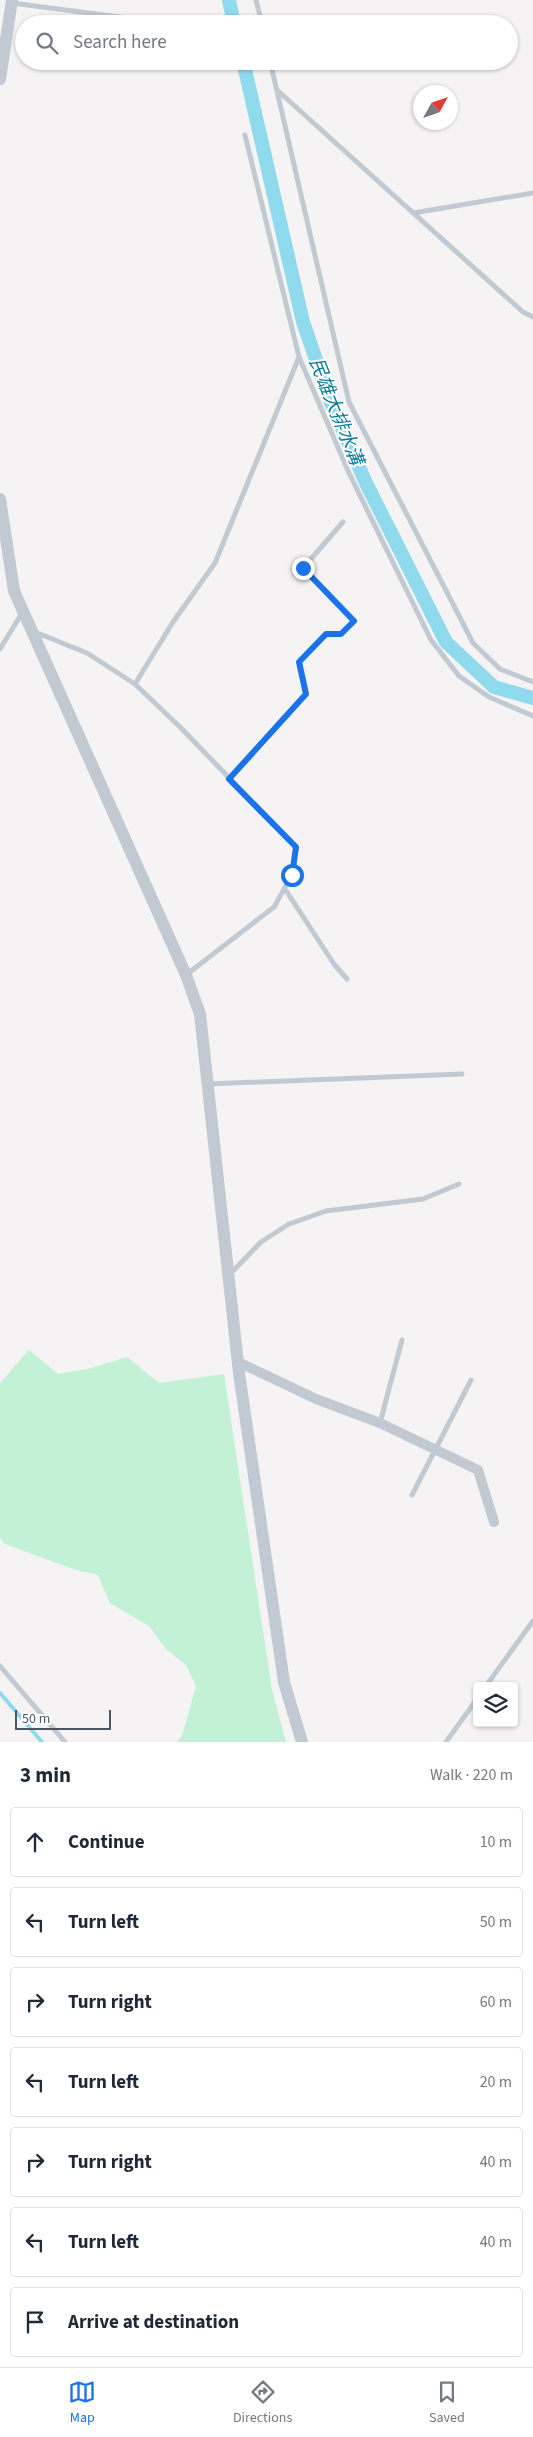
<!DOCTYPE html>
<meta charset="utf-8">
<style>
:root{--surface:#fff;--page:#f2f2f3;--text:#1f2937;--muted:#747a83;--line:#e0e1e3;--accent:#1a73e8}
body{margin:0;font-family:"Source Sans 3","Noto Sans TC",sans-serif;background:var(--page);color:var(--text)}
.controls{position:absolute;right:15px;bottom:15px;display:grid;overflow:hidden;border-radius:5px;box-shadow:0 1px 4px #0004}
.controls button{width:45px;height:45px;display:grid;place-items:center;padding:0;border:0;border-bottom:1px solid var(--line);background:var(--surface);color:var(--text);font:25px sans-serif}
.compass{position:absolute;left:413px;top:85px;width:45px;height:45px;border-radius:50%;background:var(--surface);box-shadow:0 1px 4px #0004;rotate:50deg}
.scale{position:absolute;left:15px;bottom:12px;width:96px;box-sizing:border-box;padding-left:5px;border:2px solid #4a5661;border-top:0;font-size:14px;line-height:18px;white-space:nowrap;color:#4a5661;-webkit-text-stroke:4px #fff;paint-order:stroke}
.stop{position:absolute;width:15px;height:15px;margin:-11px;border:4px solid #1a73e8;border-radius:50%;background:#fff}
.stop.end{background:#1a73e8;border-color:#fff;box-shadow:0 1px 5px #0008}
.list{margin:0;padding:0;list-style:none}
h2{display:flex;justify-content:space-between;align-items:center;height:65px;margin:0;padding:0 20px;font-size:21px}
h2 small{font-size:16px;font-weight:400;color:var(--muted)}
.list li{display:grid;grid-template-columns:32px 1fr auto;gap:15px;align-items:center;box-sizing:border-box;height:70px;margin:0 10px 10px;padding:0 10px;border:1px solid var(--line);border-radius:5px}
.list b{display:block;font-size:19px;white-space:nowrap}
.list em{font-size:16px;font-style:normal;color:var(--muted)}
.icon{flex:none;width:28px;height:28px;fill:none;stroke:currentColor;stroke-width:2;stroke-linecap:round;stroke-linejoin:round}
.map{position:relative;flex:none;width:533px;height:1742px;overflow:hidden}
.search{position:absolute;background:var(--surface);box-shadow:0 1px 4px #0004;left:15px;right:15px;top:15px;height:55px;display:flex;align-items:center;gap:12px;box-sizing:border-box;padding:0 18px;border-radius:28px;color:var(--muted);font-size:19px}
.sheet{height:625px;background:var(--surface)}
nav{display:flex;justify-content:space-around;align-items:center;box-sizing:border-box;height:70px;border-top:1px solid var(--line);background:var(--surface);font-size:14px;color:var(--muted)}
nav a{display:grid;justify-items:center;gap:2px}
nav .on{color:var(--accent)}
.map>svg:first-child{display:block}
.green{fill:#c3f1d5}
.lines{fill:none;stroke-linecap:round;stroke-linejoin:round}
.stream{stroke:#90daee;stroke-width:4}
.canal{stroke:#90daee;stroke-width:14}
.service{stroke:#c1cad2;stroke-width:5}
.minor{stroke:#c1cad2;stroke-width:10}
.tertiary{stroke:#c1cad2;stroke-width:12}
.route{stroke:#1a73e8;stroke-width:6}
.labels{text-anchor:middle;stroke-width:4;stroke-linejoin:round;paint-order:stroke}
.water-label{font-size:19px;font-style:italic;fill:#0c7c9b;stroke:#fff}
</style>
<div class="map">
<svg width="533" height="1742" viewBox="0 0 533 1742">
<rect width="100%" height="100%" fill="#f5f3f3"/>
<!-- green -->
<path class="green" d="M29,1350L58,1374L88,1369L127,1357L159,1383L224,1374L272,1690L286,1742H177L182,1736L196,1686L186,1665L166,1649L149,1626L110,1603L98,1575L76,1570L5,1544L0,1538V1383Z"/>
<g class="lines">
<!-- stream -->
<path class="stream" d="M0,1693L42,1742"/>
<!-- canal -->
<path class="canal" d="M229,0L234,24
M243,61L303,322L331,403L366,483L446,642L494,687L533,698"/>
<!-- service -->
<path class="service" d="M256,0L262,24
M12,3L150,21
M270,61L349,402L473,643L500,669L533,682
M277,90L523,312L533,317
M413,213L533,193
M299,357L349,473L431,640L459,676L489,697L533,716
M35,632L87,653L135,684L181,728L296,847L292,875L274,907L186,975
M0,649L22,613
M135,684L173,622L215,563L299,357L245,135
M229,779L306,694L299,662L326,635L341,634L354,621L303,568L343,522
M285,889L334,964L347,979
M208,1084L462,1074
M230,1274L261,1242L289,1224L326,1211L423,1199L459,1184
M380,1423L402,1340
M412,1495L471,1380
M0,1666L65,1742
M486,1686L533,1621
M446,1742L477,1699"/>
<!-- minor -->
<path class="minor" d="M238,1362L316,1399L380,1423L478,1470L494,1522"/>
<!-- tertiary -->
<path class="tertiary" d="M0,79L12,0
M0,499L14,591L186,975L200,1014L239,1373L284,1682L302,1742"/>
</g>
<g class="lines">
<!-- route -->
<path class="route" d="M292,875L296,847L229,779L306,694L299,662L326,634H341L354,621L303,568"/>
</g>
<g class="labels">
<!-- water labels -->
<g class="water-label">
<text transform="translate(337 411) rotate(68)" y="7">民雄大排水溝</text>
</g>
</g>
</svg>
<div class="controls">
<button><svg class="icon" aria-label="layers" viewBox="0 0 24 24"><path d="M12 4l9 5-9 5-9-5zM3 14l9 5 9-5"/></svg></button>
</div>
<svg class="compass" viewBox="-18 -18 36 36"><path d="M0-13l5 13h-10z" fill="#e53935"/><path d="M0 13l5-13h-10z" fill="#747a83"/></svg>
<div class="scale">50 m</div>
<div class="stop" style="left:292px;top:875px"></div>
<div class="stop end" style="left:303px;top:568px"></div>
<div class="search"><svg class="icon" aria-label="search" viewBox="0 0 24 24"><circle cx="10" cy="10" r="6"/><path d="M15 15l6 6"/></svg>Search here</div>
</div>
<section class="sheet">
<h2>3 min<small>Walk · 220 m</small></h2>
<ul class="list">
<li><svg class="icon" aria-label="ahead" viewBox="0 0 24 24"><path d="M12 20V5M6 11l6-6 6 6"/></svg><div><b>Continue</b></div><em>10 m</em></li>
<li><svg class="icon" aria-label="left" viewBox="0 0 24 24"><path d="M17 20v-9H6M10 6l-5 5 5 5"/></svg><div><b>Turn left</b></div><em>50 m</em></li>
<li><svg class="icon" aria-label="right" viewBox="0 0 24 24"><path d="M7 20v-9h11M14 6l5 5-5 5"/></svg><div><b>Turn right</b></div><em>60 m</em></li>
<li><svg class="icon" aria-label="left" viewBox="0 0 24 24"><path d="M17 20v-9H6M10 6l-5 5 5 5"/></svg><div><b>Turn left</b></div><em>20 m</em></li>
<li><svg class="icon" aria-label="right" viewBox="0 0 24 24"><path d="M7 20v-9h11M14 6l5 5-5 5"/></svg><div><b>Turn right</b></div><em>40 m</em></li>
<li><svg class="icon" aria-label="left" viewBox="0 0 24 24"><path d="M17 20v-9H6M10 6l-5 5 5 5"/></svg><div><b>Turn left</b></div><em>40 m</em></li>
<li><svg class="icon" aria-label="arrive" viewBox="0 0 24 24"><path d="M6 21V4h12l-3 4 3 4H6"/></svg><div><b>Arrive at destination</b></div></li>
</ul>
</section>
<nav>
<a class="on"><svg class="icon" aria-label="map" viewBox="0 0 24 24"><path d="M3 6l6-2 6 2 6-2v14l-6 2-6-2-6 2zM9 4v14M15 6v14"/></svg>Map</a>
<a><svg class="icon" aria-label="directions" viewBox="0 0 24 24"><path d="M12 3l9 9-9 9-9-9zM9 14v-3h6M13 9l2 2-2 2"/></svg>Directions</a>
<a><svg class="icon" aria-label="saved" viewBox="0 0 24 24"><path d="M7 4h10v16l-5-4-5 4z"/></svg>Saved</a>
</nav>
